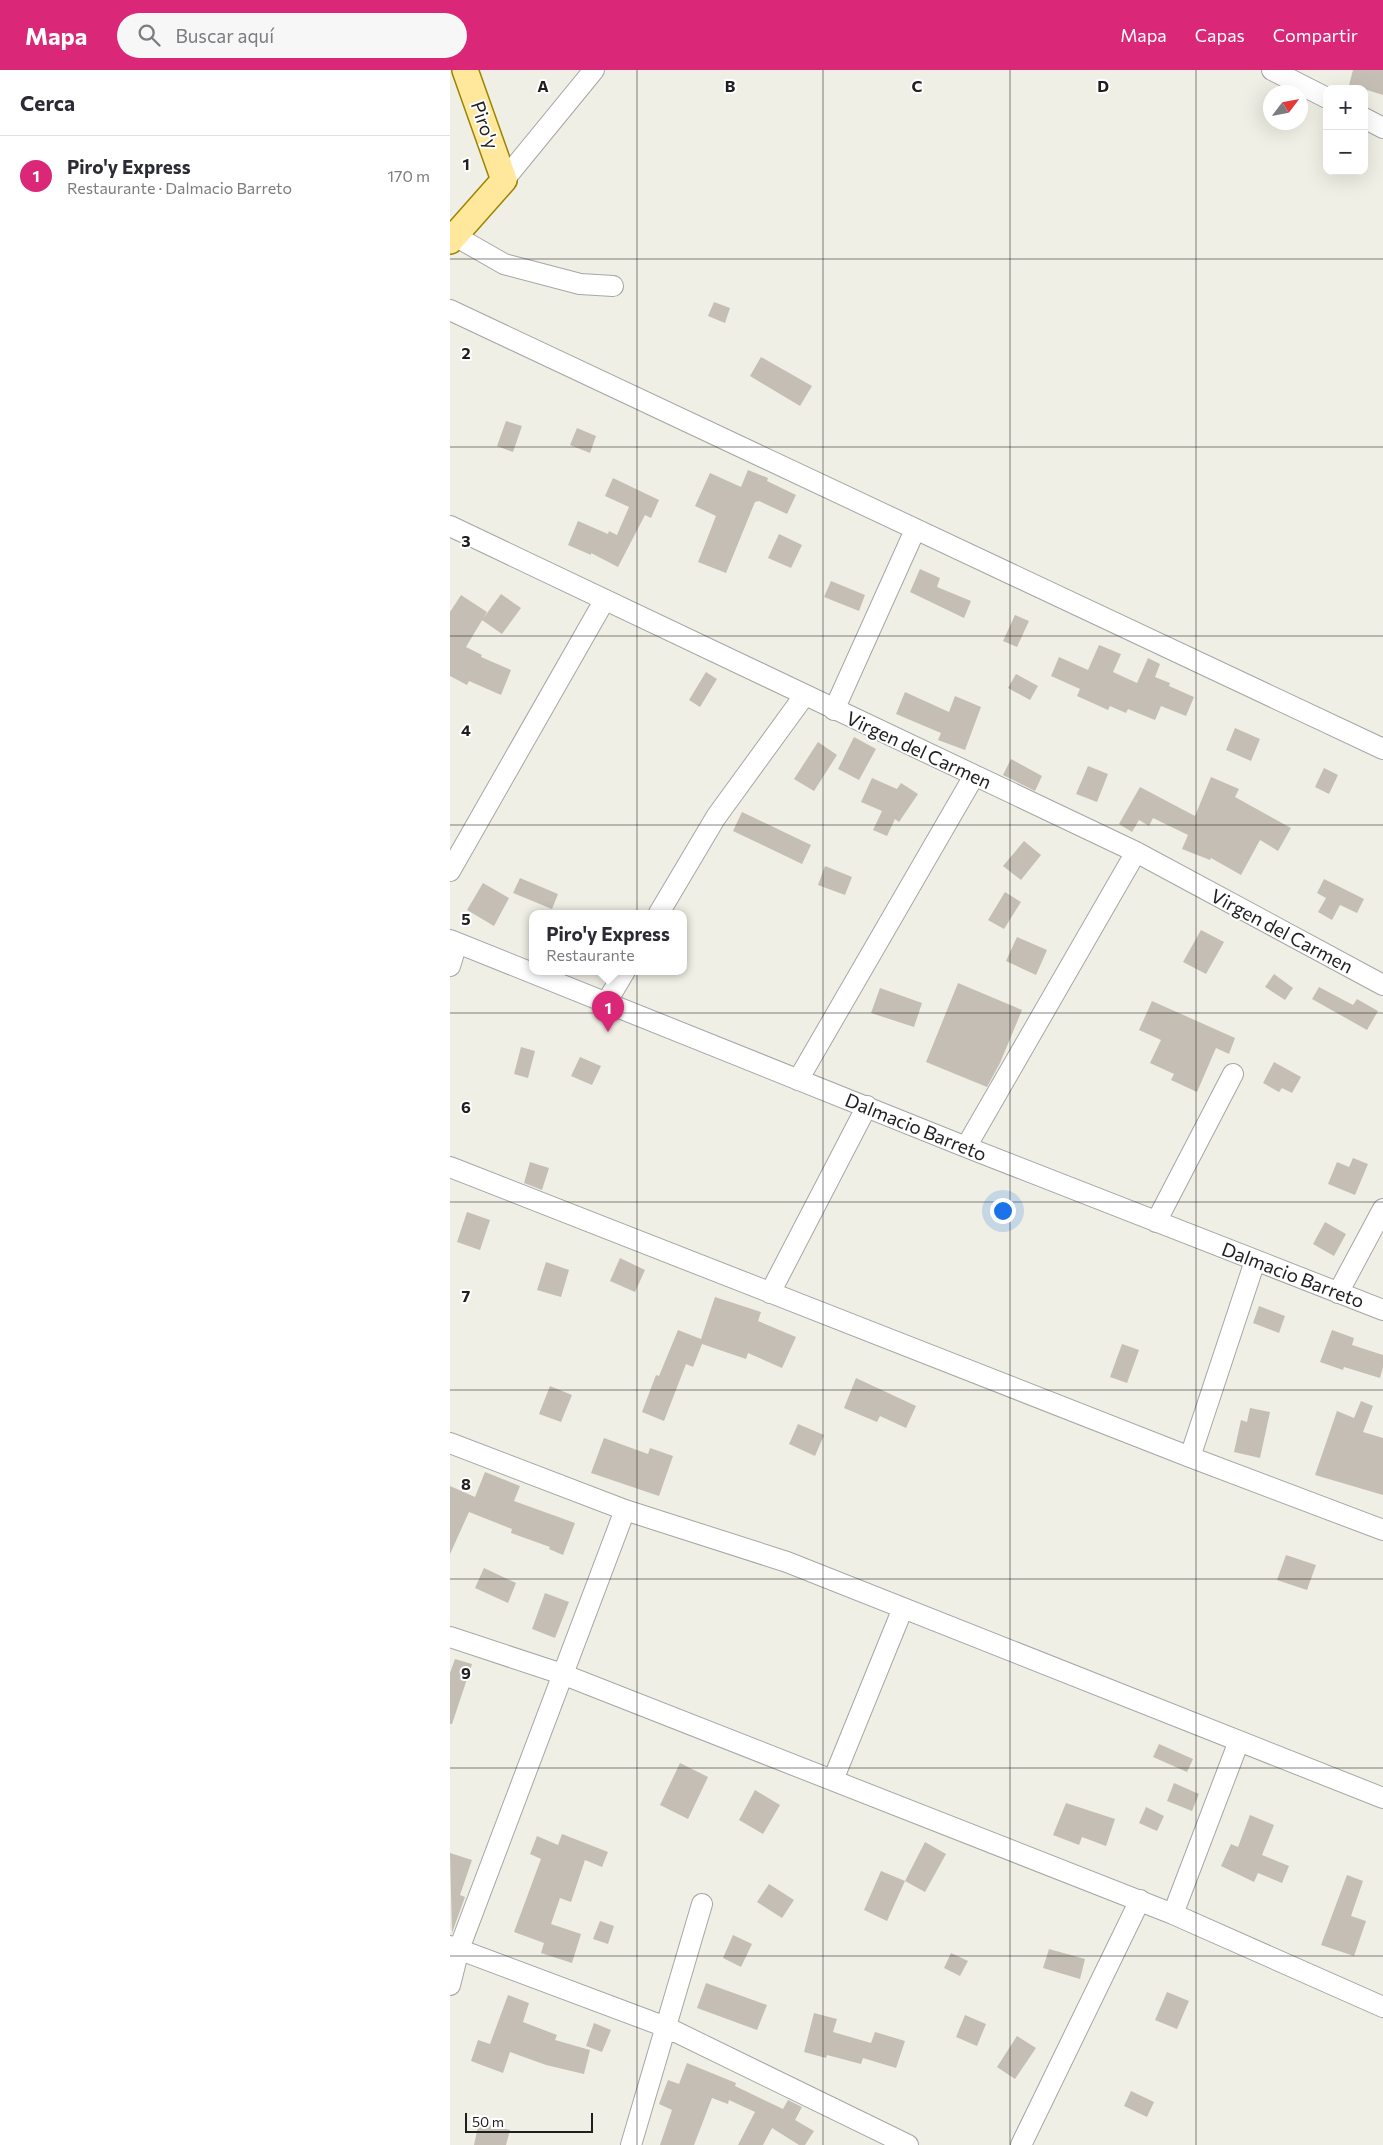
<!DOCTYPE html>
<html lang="es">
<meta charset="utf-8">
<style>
:root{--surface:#fff;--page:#f7f7f7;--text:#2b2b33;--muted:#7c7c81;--line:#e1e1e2;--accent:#db2777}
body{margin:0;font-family:Commissioner,sans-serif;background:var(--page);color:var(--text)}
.controls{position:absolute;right:15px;top:15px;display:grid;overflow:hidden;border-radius:10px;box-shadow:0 5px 20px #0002}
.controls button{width:45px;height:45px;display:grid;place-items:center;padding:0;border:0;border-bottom:1px solid var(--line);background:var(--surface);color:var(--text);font:25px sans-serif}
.compass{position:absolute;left:813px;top:15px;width:45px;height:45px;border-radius:50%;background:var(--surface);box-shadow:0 5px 20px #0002;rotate:58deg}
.scale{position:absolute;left:15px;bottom:12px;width:128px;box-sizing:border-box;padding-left:5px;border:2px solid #1f1f1f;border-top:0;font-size:14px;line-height:18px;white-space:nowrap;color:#1f1f1f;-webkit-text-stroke:4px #fff;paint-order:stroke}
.you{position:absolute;left:552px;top:1140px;width:18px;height:18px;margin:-12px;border:4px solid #fff;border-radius:50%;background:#1a73e8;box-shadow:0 0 0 8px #1a73e833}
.badge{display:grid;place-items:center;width:32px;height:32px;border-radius:50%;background:var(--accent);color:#fff;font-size:16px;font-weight:700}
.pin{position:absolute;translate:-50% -41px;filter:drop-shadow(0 1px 2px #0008)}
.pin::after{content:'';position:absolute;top:26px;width:18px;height:15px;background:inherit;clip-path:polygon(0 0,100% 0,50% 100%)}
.popup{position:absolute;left:79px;top:840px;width:158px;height:65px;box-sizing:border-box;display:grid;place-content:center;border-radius:10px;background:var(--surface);filter:drop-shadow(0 1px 4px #0005);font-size:16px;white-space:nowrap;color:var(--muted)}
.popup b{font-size:19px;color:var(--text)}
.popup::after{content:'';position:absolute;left:50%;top:100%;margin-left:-10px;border:10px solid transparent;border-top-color:var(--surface)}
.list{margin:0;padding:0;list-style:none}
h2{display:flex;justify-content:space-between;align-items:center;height:65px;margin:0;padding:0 20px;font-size:21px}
h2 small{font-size:16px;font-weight:400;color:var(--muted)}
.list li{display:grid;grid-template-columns:32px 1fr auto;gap:15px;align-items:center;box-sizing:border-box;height:80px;padding:0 20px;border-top:1px solid var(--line)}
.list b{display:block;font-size:19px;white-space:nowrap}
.list p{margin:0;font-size:16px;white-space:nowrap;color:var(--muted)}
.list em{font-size:16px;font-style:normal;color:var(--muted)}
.icon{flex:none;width:28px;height:28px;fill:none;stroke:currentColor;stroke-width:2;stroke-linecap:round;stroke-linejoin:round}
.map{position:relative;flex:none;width:933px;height:2075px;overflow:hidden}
header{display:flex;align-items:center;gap:30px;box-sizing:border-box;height:70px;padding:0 25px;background:var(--accent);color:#fff}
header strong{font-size:24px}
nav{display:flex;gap:28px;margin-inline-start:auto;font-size:18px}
.search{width:350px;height:45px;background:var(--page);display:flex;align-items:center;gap:12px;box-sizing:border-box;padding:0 18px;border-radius:28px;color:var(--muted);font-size:19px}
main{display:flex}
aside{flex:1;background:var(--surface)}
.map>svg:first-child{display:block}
.building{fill:#c5beb4}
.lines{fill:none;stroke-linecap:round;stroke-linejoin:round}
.minor-casing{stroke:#a6a6a6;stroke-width:22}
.major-casing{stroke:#9a8400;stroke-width:28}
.minor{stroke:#fff;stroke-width:20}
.major{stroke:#ffe79b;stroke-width:25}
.grid{fill:none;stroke:#1f1f1f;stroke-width:1;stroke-opacity:0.55}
.labels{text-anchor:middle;stroke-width:4;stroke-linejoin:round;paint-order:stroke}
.street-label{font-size:19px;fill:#1f1f1f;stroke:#fff}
.grid-label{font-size:16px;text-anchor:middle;font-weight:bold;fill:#1f1f1f;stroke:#fff;stroke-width:4;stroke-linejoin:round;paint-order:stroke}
</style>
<header>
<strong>Mapa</strong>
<div class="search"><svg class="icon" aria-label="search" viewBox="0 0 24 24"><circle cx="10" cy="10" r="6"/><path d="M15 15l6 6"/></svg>Buscar aquí</div>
<nav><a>Mapa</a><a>Capas</a><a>Compartir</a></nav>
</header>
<main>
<aside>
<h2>Cerca<small></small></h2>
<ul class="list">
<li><span class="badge">1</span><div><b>Piro'y Express</b><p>Restaurante · Dalmacio Barreto</p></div><em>170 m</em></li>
</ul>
</aside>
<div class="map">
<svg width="933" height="2075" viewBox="0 0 933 2075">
<rect width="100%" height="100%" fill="#f0efe5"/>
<!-- building -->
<path class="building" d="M903,0H933V25L914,19H898Z
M264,232L280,238L275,253L258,246Z
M311,287L362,316L350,336L300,306Z
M56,351L72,356L63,382L47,376Z
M127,358L146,366L140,383L120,375Z
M298,400L318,408L317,411L346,425L337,444L309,431L305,432L276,503L248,492L266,446L245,436L260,403L291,417Z
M163,408L209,430L201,448L195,445L168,497L141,483V485L118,475L128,451L158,464L159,461L167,465L179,437L155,426Z
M329,464L352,475L341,498L318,488Z
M470,499L490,508L487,517L521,531L514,548L460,522Z
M381,511L415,525L409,541L374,527Z
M51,524L71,538L52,564L32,550Z
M11,525L37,542L16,577L32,585L31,587L61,600L51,625L19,611L17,615L0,606V542Z
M565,545L579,551L567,577L553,571Z
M649,575L671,584L663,602L687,613L698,588L710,594L705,607L720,613L719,616L744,627L736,646L711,636L705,650L678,639L676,643L660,636L658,640L627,626L630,619L601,606L609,587L638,600Z
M256,602L267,609L250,637L239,630Z
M566,604L588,616L580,630L558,618Z
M455,622L499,642L505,626L531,637L515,680L488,670L491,663L446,644Z
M785,658L810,669L801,691L776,680Z
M404,667L426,679L409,710L388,699Z
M368,672L387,685L364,721L344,709Z
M561,689L592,706L585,721L553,705Z
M638,696L658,704L647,732L626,724Z
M874,698L888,705L879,724L865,717Z
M761,707L789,719L785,727L841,758L828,781L810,770L791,805L761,788L760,790L732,779L738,765L703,748L699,756L689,750L682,762L669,754L690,717L745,746Z
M422,708L447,719L451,713L468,724L449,752L445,749L437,766L423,760L432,741L411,732Z
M292,742L361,775L352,794L283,761Z
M574,771L591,785L571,810L553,796Z
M375,796L402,807L395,825L368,815Z
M70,808L108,824L102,839L63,823Z
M874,809L914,829L907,843L890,835L882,850L868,842L876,828L867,823Z
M33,813L59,828L44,856L17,840Z
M555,822L571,832L554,859L538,850Z
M751,860L774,872L756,904L733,892Z
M567,867L597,880L586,905L556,891Z
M824,904L843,918L835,930L815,917Z
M508,913L572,940L550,993L537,1017L476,992Z
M869,917L903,935L907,929L928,941L917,960L862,929Z
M430,918L472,933L464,957L421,943Z
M702,931L785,968L779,984L766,978L747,1022L721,1010L724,1004L700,993L711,970L689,960Z
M71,977L85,981L78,1008L64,1004Z
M130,987L151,996L142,1015L121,1006Z
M824,992L851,1007L842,1023L832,1018L829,1022L813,1013Z
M903,1088L918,1094L905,1125L878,1114L887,1092L899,1097Z
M80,1092L99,1098L92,1120L74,1113Z
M17,1142L40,1150L30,1180L7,1172Z
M875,1152L896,1164L884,1186L863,1174Z
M170,1188L195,1200L185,1222L160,1211Z
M96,1192L119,1200L111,1227L87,1220Z
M265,1227L311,1242L308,1251L346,1267L332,1298L298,1283L296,1289L252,1274L243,1297L236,1294L214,1351L192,1342L206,1305L209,1306L228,1260L251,1269Z
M809,1236L835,1246L829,1263L803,1253Z
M882,1260L904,1268L902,1275L933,1285V1297L930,1308L894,1297L893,1300L870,1292Z
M672,1274L689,1280L677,1313L660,1307Z
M406,1308L466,1336L456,1358L430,1346L427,1352L394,1338Z
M100,1316L122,1325L111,1352L89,1344Z
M911,1331L923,1336L913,1362L933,1368V1425L865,1405L887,1341L904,1348Z
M800,1338L820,1342L810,1388L784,1382L791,1350L797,1352Z
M348,1354L374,1365L365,1386L339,1374Z
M154,1368L198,1384L200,1378L223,1386L209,1426L141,1403Z
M35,1402L70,1416L64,1431L125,1453L113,1485L99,1479L100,1477L61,1463L62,1459L19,1442L0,1484V1416L25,1427Z
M836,1485L866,1495L857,1520L827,1510Z
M34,1498L66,1513L58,1533L25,1518Z
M95,1523L119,1532L105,1568L82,1559Z
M5,1589L22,1594L2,1654H0V1603Z
M709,1674L743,1689L737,1702L703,1687Z
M230,1693L258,1707L238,1749L210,1735Z
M724,1713L749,1724L742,1741L717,1731Z
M305,1720L330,1735L313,1764L289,1750Z
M616,1733L665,1749L656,1776L632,1767L629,1775L603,1765Z
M696,1737L714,1746L707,1761L689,1753Z
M800,1745L824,1755L812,1785L839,1796L832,1813L808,1803L804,1812L771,1796L781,1774L788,1777Z
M112,1764L158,1782L152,1797L135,1790L121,1832L110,1828L101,1854L131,1864L122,1893L91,1883L94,1873L64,1862L91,1789L80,1784L87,1766L108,1775Z
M475,1772L496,1784L475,1822L455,1811Z
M0,1783L22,1790L10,1825L15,1827L2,1863Z
M431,1801L455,1811L437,1851L414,1840Z
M897,1805L913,1811L901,1846L916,1851L904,1886L871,1875Z
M319,1814L344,1830L332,1848L307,1832Z
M150,1851L164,1856L158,1874L143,1869Z
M283,1865L302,1874L291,1897L273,1888Z
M599,1879L635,1889L630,1909L593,1898Z
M501,1883L518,1891L510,1906L494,1898Z
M256,1913L317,1935L307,1960L247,1938Z
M717,1922L739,1931L727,1959L705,1950Z
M58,1925L79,1933L73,1952L107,1965L105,1970L140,1980L134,2004L96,1995L60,1982L53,2003L21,1991L28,1970L40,1974Z
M364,1943L387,1949L383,1962L421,1973L425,1962L455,1971L446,1998L413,1988L411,1994L377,1985L376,1988L354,1982Z
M515,1945L536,1954L527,1976L506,1967Z
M144,1953L161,1960L152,1982L136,1976Z
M567,1966L586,1978L565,2009L547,1997Z
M237,1993L286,2013L285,2016L333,2039L338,2030L352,2037L345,2050L364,2061L355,2075H349L322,2058L313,2075H288L305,2042L279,2030L278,2034L262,2028L244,2075H210L222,2040L209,2034L218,2010L229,2014Z
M681,2021L704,2032L697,2047L674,2036Z
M29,2052L60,2060L56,2075H24Z"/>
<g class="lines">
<defs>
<path id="minor" d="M822,0L877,28
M914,48L933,58
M54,110L144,0
M5,166L54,194L130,214L163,216
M0,240L933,679
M0,456L686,782L933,915
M384,640L465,460
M0,801L154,531
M209,843L266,747L354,626
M0,870L516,1077L933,1240
M0,896L7,873
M156,933L175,901
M348,1010L524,706
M516,1077L686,782
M0,1097L740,1387L933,1460
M706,1152L783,1004
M320,1223L417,1036
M888,1223L933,1139
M0,1373L175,1440L337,1492L933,1728
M740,1387L805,1191
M0,1567L112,1604L723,1844L933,1937
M383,1710L453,1538
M723,1844L789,1671
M0,1876L216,1957L458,2075
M0,1915L9,1879L175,1440
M181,2075L252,1834
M571,2075L690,1830"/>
<path id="major" d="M0,171L54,110L15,0"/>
</defs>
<!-- minor casing -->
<use href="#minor" class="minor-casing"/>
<!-- major casing -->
<use href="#major" class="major-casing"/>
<!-- minor -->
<use href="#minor" class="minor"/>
<!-- major -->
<use href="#major" class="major"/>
</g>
<!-- grid -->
<path class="grid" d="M187,0V2075M373,0V2075M560,0V2075M746,0V2075M0,189H933M0,377H933M0,566H933M0,755H933M0,943H933M0,1132H933M0,1320H933M0,1509H933M0,1698H933M0,1886H933"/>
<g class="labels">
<!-- street labels -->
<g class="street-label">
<text transform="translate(35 55) rotate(71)" y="7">Piro'y</text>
<text transform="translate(469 680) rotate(25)" y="7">Virgen del Carmen</text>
<text transform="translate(832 861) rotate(28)" y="7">Virgen del Carmen</text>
<text transform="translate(466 1057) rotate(22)" y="7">Dalmacio Barreto</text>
<text transform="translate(843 1205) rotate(21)" y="7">Dalmacio Barreto</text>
</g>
</g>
<g class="grid-label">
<text x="93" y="22">A</text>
<text x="280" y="22">B</text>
<text x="467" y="22">C</text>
<text x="653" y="22">D</text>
<text x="16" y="100">1</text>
<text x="16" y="289">2</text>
<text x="16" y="477">3</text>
<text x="16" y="666">4</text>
<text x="16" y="855">5</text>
<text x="16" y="1043">6</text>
<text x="16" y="1232">7</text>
<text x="16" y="1420">8</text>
<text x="16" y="1609">9</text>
</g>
</svg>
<div class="controls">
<button>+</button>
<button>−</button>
</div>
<svg class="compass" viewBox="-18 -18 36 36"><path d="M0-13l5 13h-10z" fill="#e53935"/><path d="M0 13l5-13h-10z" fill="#7c7c81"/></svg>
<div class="scale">50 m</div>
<div class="you"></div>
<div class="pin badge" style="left:158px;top:962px">1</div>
<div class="popup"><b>Piro'y Express</b>Restaurante</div>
</div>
</main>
